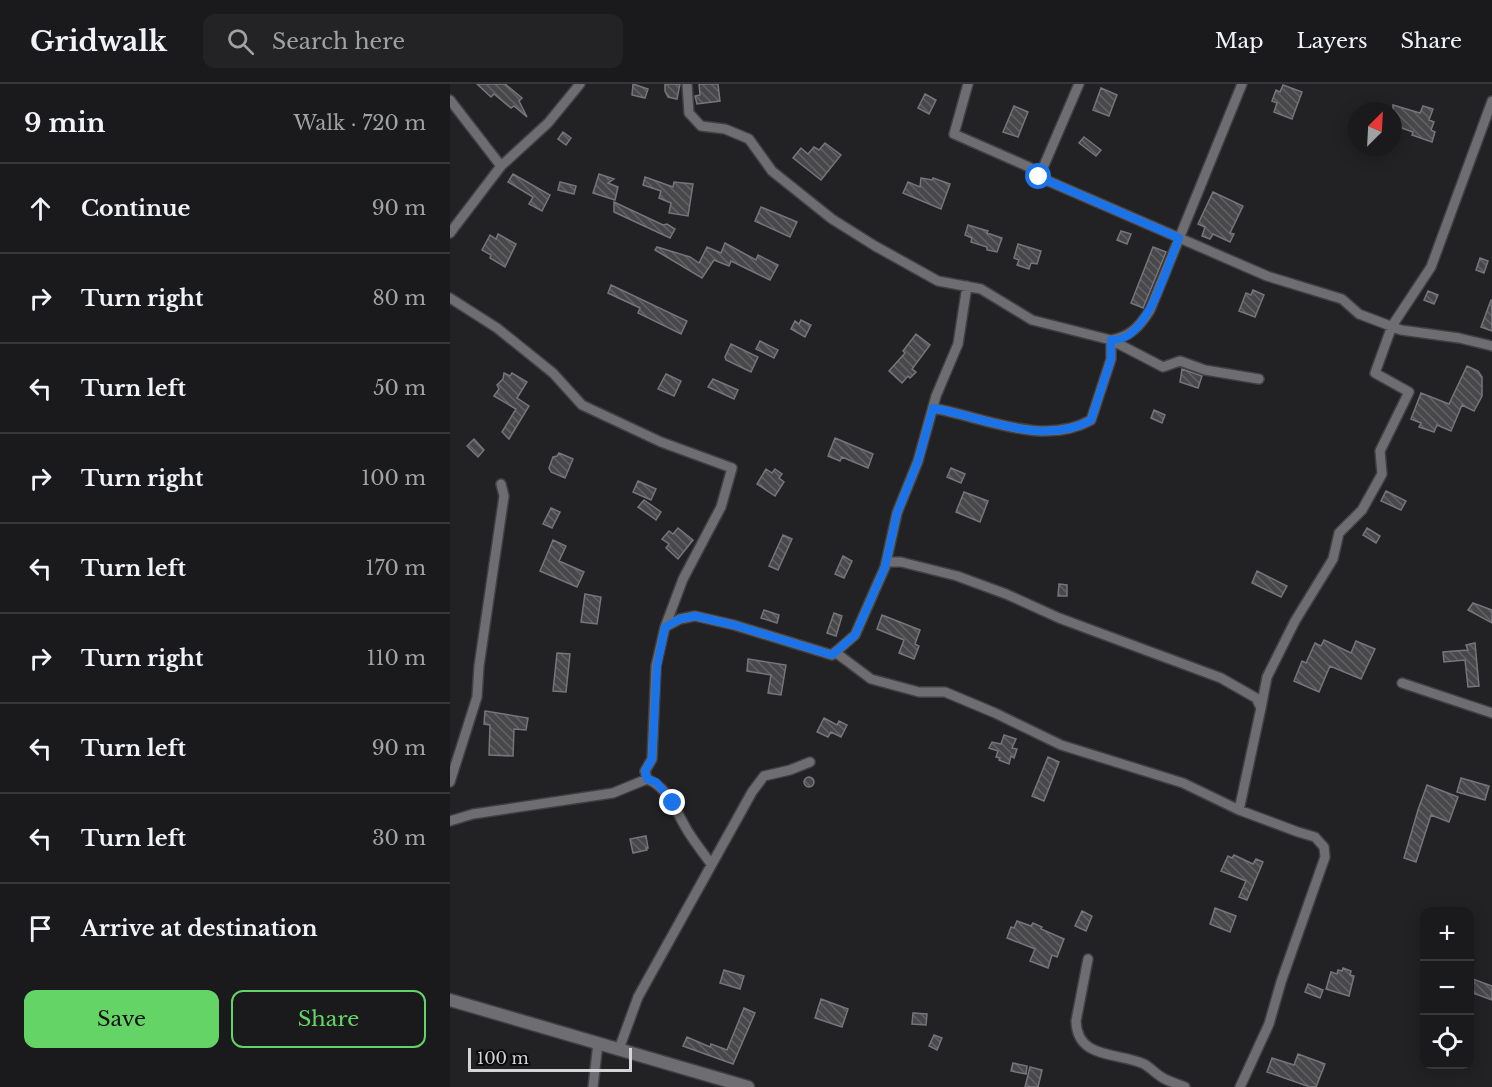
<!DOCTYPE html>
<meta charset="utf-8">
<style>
:root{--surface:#1a1a1c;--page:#232325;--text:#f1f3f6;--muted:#9fa1a3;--line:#38383b;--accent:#65d467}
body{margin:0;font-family:"Libre Baskerville",serif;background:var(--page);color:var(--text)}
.controls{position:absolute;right:18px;bottom:18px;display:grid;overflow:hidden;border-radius:12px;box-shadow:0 3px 15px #0003}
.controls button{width:54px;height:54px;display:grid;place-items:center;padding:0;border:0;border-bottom:2px solid var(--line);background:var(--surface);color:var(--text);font:30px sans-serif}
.compass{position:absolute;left:898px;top:18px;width:54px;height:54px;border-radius:50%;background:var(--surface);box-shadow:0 3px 15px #0003;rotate:24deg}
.scale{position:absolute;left:18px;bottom:15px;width:164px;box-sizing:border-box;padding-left:6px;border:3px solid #d5d5d7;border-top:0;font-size:16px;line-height:21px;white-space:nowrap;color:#d5d5d7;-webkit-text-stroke:4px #0c0b0d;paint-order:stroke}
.stop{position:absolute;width:18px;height:18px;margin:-14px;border:4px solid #1a73e8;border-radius:50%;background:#fff}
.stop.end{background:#1a73e8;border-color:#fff;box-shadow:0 2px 6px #0008}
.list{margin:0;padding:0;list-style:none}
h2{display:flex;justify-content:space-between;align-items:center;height:78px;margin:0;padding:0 24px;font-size:26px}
h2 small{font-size:20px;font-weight:400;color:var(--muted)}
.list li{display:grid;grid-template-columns:39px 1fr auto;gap:18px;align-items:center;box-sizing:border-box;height:90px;padding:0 24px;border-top:2px solid var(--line)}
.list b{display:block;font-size:22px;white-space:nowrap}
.list em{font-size:20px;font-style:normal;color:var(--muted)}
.actions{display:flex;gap:12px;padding:18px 24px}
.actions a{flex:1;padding:14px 0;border:2px solid var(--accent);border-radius:12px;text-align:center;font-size:21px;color:var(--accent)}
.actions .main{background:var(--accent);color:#111}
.icon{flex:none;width:33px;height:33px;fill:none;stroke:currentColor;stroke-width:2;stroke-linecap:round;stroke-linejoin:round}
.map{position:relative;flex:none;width:1042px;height:1003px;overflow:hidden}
header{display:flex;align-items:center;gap:36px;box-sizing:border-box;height:84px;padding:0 30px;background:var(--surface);border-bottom:2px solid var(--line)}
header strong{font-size:28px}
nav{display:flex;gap:33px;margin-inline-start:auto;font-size:21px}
.search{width:420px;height:54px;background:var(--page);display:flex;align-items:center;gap:15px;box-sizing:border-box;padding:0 21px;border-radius:12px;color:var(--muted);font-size:22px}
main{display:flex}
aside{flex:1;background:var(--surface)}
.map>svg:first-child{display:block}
.building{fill:url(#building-back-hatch);stroke:#76767a;stroke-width:1.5}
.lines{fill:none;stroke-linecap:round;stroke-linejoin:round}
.street-casing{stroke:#404042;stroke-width:12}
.secondary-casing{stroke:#404042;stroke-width:15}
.street{stroke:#6e6d71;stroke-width:9}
.secondary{stroke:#6e6d71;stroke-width:12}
.route{stroke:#1a73e8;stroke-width:8}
</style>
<header>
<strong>Gridwalk</strong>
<div class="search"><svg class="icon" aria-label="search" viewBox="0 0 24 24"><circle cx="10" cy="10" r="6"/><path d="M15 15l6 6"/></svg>Search here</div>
<nav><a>Map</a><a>Layers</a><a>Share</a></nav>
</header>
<main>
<aside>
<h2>9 min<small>Walk · 720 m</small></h2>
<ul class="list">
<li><svg class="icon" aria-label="ahead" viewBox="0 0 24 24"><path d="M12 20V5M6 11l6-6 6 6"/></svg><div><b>Continue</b></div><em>90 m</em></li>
<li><svg class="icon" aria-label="right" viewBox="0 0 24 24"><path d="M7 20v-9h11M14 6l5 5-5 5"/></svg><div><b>Turn right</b></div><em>80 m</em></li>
<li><svg class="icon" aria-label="left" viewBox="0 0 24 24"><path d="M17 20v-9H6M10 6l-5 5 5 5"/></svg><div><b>Turn left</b></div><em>50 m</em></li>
<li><svg class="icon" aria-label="right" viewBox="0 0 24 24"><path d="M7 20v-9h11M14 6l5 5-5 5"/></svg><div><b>Turn right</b></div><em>100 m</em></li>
<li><svg class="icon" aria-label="left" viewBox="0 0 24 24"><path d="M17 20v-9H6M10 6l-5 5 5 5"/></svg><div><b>Turn left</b></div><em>170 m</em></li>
<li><svg class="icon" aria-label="right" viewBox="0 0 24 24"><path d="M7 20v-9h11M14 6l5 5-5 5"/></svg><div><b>Turn right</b></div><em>110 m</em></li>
<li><svg class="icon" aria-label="left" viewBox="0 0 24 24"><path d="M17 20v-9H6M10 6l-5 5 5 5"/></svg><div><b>Turn left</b></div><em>90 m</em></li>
<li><svg class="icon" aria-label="left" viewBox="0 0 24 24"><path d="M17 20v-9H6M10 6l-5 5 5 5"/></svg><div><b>Turn left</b></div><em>30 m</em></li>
<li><svg class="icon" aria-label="arrive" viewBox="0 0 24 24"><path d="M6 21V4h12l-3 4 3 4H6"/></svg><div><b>Arrive at destination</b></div></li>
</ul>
<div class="actions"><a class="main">Save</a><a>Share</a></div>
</aside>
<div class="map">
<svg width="1042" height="1003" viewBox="0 0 1042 1003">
<defs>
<pattern id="building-back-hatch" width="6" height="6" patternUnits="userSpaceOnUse" patternTransform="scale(1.5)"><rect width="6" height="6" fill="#48484b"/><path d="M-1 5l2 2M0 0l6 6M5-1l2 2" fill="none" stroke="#626264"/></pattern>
</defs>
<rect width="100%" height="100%" fill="#222225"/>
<!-- building -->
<path class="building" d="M27,0H55L72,14L69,17L77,33L64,22L61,24L44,10L41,13Z
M183,0L198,5L195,14L182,11Z
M215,0H230L227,15L218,13L215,7Z
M249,0H268L270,17L247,20L245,12L250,11Z
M833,1L852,8L842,35L824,28L827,19L822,17L826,6L830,8Z
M651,4L667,11L659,32L643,26Z
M475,10L486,16L479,30L468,24Z
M943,21L970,29L973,22L983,25L979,36L984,38L981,46L985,48L982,58L962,51L963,48L943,41Z
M564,22L578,28L568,53L553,48Z
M113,48L121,54L116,61L108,55Z
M634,53L651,66L646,72L629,59Z
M375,59L391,71L371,96L343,74L351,64L358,70L364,63L369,66Z
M63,90L100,111L92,127L79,120L83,113L58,98Z
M149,90L164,95L158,99L168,103L165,116L143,109Z
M195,93L223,103L224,98L243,100L238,132L219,129L221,119L209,114L211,107L193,101Z
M471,94L482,96L483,94L500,100L491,125L453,109L458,98L470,103Z
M110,98L126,102L124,110L108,106Z
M763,108L793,122L780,149L784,150L780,158L763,150L760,155L752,152L755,143L748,140Z
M164,118L213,141L217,140L225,145L220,154L164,128Z
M311,123L347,138L340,153L305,137Z
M518,141L538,147L537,149L552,154L547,168L537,166V163L521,158L522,154L515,151Z
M671,147L681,150L677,160L667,156Z
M48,150L66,160L55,183L40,174L41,171L32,166L40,151L46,155Z
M275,159L306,176L308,171L328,181L320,196L281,177L279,182L264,176L252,194L205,166L207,163L240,173L249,179L257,163L271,169Z
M568,160L591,167L587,180L581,179L579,185L567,181L569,176L564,174Z
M703,163L716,168L693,224L681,219Z
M1030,174L1038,177L1034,189L1026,186Z
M161,201L237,237L231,250L188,229L190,224L158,209Z
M803,206L814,211L805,233L789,227L796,209L801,211Z
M978,207L988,211L984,220L974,216Z
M1041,216L1042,217V247L1031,243Z
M351,236L361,241L355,253L341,245L345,237L349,240Z
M466,250L480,261L462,285L466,288L460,294L458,292L452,299L439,287L455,269L453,267Z
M310,257L328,266L324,274L306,265Z
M281,260L308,273L301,288L276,276L275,273Z
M1017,282L1028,287L1032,293V312L1024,327L1012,321L1001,347L987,341L984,348L969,343L971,339L961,335L971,309L999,320Z
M732,285L752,292L748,304L730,298Z
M54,289L60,292L62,289L77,298L67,314L79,322L59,355L52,348L66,325L44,312L49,305L47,301L53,295Z
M216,290L231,297L224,312L208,305Z
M263,295L288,306L284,315L258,303Z
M704,326L715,331L712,339L701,334Z
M385,354L423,370L418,384L392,373L390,377L378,372Z
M24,355L34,366L28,373L17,362Z
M109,369L123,375L115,394L101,388L99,384L103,373L107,372Z
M501,384L515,390L511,399L497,393Z
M316,385L322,389L325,385L332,390L329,394L334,398L325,412L307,400Z
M188,397L206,405L201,416L183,408Z
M936,407L956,417L951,426L931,417Z
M514,408L538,417L530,438L506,428Z
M194,416L211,428L206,436L188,423Z
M101,424L110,428L102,444L93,440Z
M228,444L243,456L228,475L216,464L219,460L212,455L219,447L223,450Z
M917,444L930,452L926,459L913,451Z
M333,451L342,455L328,486L319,482Z
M103,456L116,462L109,477L134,488L127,503L90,487Z
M393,472L402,477L394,494L385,490Z
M807,487L837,502L831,513L802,499Z
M609,500L617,501V512H608Z
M135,510L151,513L147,540L131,538Z
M1023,519L1042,526V539L1018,526Z
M314,526L329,531L327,539L311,534Z
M384,529L392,532L386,552L377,549Z
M432,531L470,546L465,560L469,562L464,575L449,569L454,556L427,545Z
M874,556L901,569L906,557L925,565L911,595L880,582L869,608L844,597L852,577L856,579L865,559L871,562Z
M1025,559L1029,602L1018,603L1015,576L994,578L993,568L1018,566L1016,561Z
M107,569L120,570L116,608L103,607Z
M298,575L336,581L331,611L318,609L321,591L297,587Z
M35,627L78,634L76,646L64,645L63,672L39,671L40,641L34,640Z
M374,634L387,641L389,637L397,641L391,653L381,648L378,653L367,648Z
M554,651L566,655L562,664L567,665L564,674L561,672L559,680L549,676L550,674L546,673L548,667L539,664L542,658L551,660Z
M598,673L609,678L594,717L582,712Z
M354 698a5 5 0 1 1 10 0a5 5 0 1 1-10 0Z
M1011,694L1039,702L1035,716L1007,708Z
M977,701L1008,713L999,738L981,731L966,778L954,774L968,726Z
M196,752L198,764H196L197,766L183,769L180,755Z
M784,771L803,780L806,775L813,778L797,816L789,813L796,797L771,787L778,772L782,774Z
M765,824L786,832L780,848L760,840Z
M632,827L642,832L636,847L625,842Z
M567,837L581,842L583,839L592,843L591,845L614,855L607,873L602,871L598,884L580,877L585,865L557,854L561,843L564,844Z
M893,884L901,887L900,891L904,892L899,912L876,905L881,888L887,890L888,886L892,887Z
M274,886L294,892L290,905L270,899Z
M1020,894L1042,902V916L1020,908Z
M858,900L873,906L870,914L855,908Z
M371,915L398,925L392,943L365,934Z
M294,924L305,929L283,980L233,962L237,953L260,963L261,960L277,966Z
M463,929L477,930L476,941L462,940Z
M484,951L492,954L487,966L479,962Z
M848,970L875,980L866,1003H860L817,988L822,974L844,981Z
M563,979L577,982L576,990L561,987Z
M580,983L592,986L588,1003H575Z"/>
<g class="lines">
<defs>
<path id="street" d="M237,0L239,29L251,42L275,45L299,55L322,87L382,135L425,162L488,197L531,205L582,236L661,256L713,283L730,277L755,286L809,295
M518,0L504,50L579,83L589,93L817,192L892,215L909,230L951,246L1009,254L1042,262
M0,16L51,82
M589,93L629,0
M0,149L51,82L98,39L130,0
M0,214L47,244L103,289L132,321L211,358L282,384L271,423L233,495L215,543L206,582L202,675L195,687L197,695C220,704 227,731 239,749C246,760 254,770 261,780
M483,324C532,333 594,363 641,336L661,275V256C680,253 690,242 700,226L792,0
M436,478H451L507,492L556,510L609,534L771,594L806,614L811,624L789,726
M215,543L230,535L245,532L284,541L382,571L405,551L435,483L447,429L468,377L486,312L508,260L517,202
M385,568L421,595L469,608H495L545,629L611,661L733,699L789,726L848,748L865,753L874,763L875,773L831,898L819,940L790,1003
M952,599L1042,629
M811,624L817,593L845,537L883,475L889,449L912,426L932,390L930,367L959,308L925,289L942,242L981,183L1042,17
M0,698L27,613L29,582L54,412L51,400
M0,737L23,730L163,709L197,695
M638,875L626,937C627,976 669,968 694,980C701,984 706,990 713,994C720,998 728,1000 735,1003
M169,965L188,913L302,708L314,692L340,686L360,678
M143,1003L148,959"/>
<path id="secondary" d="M0,916L298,1003"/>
</defs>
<!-- street casing -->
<use href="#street" class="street-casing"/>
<!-- secondary casing -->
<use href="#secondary" class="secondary-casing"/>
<!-- street -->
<use href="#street" class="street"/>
<!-- secondary -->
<use href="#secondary" class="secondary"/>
</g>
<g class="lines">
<!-- route -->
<path class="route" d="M223,719L206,698L197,695L195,687L202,675L207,582L215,543L230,535L245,532L284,541L382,571L405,551L435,483L447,429L468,377L483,324C532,333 594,363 641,336L661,275V256C665,256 671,255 675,253C702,239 717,182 729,154L589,93"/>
</g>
</svg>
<div class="controls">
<button>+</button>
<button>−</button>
<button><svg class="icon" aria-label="locate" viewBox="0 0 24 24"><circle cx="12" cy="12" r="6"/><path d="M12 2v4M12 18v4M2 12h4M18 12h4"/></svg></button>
</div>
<svg class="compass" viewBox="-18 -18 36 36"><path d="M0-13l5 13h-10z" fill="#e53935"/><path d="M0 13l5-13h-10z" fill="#9fa1a3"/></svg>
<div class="scale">100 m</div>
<div class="stop" style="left:589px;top:93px"></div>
<div class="stop end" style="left:223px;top:719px"></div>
</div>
</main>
